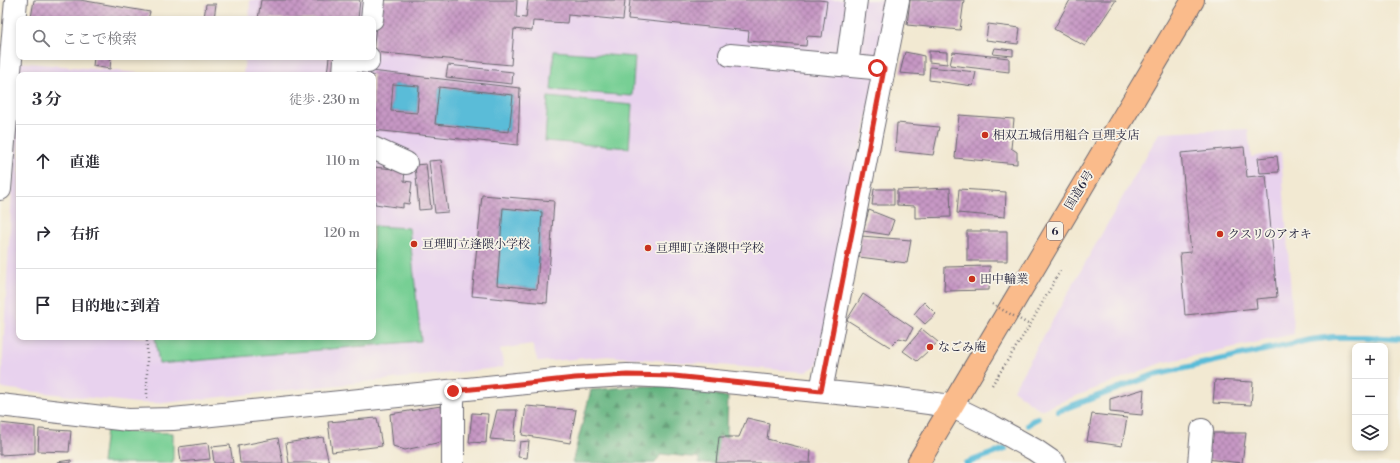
<!DOCTYPE html>
<html lang="ja">
<meta charset="utf-8">
<style>
:root{--surface:#fff;--page:#f7f7f7;--text:#2b2b33;--muted:#7c7c81;--line:#e1e1e2}
body{margin:0;font-family:"Libre Bodoni","Noto Serif JP",serif;background:var(--page);color:var(--text)}
.controls{position:absolute;right:12px;bottom:12px;display:grid;overflow:hidden;border-radius:8px;box-shadow:0 2px 6px #0003}
.controls button{width:36px;height:36px;display:grid;place-items:center;padding:0;border:0;border-bottom:1px solid var(--line);background:var(--surface);color:var(--text);font:20px sans-serif}
.stop{position:absolute;width:12px;height:12px;margin:-9px;border:3px solid #d93025;border-radius:50%;background:#fff}
.stop.end{background:#d93025;border-color:#fff;box-shadow:0 1px 4px #0008}
.list{margin:0;padding:0;list-style:none}
h2{display:flex;justify-content:space-between;align-items:center;height:52px;margin:0;padding:0 16px;font-size:17px}
h2 small{font-size:13px;font-weight:400;color:var(--muted)}
.list li{display:grid;grid-template-columns:26px 1fr auto;gap:12px;align-items:center;box-sizing:border-box;height:72px;padding:0 16px;border-top:1px solid var(--line)}
.list b{display:block;font-size:15px;white-space:nowrap}
.list em{font-size:13px;font-style:normal;color:var(--muted)}
.icon{flex:none;width:22px;height:22px;fill:none;stroke:currentColor;stroke-width:2;stroke-linecap:round;stroke-linejoin:round}
.map{position:relative;flex:none;width:1400px;height:463px;overflow:hidden}
.search{position:absolute;background:var(--surface);box-shadow:0 2px 6px #0003;left:16px;top:16px;width:360px;height:44px;display:flex;align-items:center;gap:10px;box-sizing:border-box;padding:0 14px;border-radius:8px;color:var(--muted);font-size:15px}
.panel{position:absolute;background:var(--surface);box-shadow:0 2px 6px #0003;left:16px;top:72px;width:360px;height:268px;border-radius:8px}
.map>svg:first-child{display:block}
.built{fill:#e8d2ee}
.green{fill:#77cf94;stroke:#4c7868}
.forest{fill:url(#forest-firs);stroke:#426a5c}
.water{fill:#5abcd8;stroke:#3e6f8a}
.lines{fill:none;stroke-linecap:round;stroke-linejoin:round}
.stream{stroke:#5abcd8;stroke-width:6}
.building{fill:url(#building-cross-hatch);fill-rule:evenodd}
.minor-casing{stroke:#6b6870;stroke-width:24}
.highway-casing{stroke:#6b6870;stroke-width:24}
.path{stroke:#6b6870;stroke-width:2.5;stroke-dasharray:1 3;stroke-linecap:butt}
.minor{stroke:#fff;stroke-width:22}
.highway{stroke:#fabb8b;stroke-width:22}
.path-bridge{stroke:#6b6870;stroke-width:2.5;stroke-dasharray:1 3;stroke-linecap:butt}
.route{stroke:#d93025;stroke-width:5}
.poi-dot{fill:#c8321e;stroke:#f7f3e8;stroke-width:1.5}
.labels{text-anchor:middle;stroke-width:3.5;stroke-linejoin:round;paint-order:stroke}
.shield{fill:#f7f3e8;stroke:#62616f;stroke-width:1}
.shield-label{font-size:11px;font-weight:bold;fill:#22223b}
.poi-label{font-size:12px;fill:#22223b;stroke:#f7f3e8;text-anchor:start}
.street-label{font-size:12px;fill:#22223b;stroke:#f7f3e8}
</style>
<div class="map">
<svg width="1400" height="463" viewBox="0 0 1400 463">
<defs>
<pattern id="forest-firs" width="22" height="20" patternUnits="userSpaceOnUse"><rect width="22" height="20" fill="#61b27e"/><path d="M5 1l3.5 6h-7zM16 11l3.5 6h-7z" fill="#509068"/></pattern>
<pattern id="building-cross-hatch" width="8" height="8" patternUnits="userSpaceOnUse"><rect width="8" height="8" fill="#c798c5"/><path d="M0 0l8 8M0 8l8-8" fill="none" stroke="#a17ca1"/></pattern>
</defs>
<rect width="100%" height="100%" fill="#f7f3e8"/>
<filter id="ink" filterUnits="userSpaceOnUse"><feTurbulence type="fractalNoise" baseFrequency=".025" numOctaves="2"/><feDisplacementMap in="SourceGraphic" scale="8" xChannelSelector="R" yChannelSelector="G"/><feConvolveMatrix kernelMatrix="1 2 1 2 8 2 1 2 1" color-interpolation-filters="sRGB"/></filter>
<filter id="wash" filterUnits="userSpaceOnUse"><feTurbulence type="fractalNoise" baseFrequency=".012" numOctaves="4" result="noise"/><feDisplacementMap in="SourceGraphic" scale="16" xChannelSelector="R" yChannelSelector="G"/><feGaussianBlur stdDeviation="0.9" result="paint"/><feColorMatrix in="noise" values="0 0 0 0 0 0 0 0 0 0 0 0 0 0 0 0 0 1.4 0 .05"/><feComposite in="paint" operator="in"/></filter>
<g filter="url(#wash)">
<rect width="100%" height="100%" fill="#f2e9d2"/>
<!-- built -->
<path class="built" d="M250,0H891L817,365L806,372L607,356L538,362L532,344L500,349L504,367L470,371L163,403H137L1,388L19,62L160,75H19V337H373V75H243L245,57H373V19H249Z
M1248,129L1251,157L1281,152L1294,334L1161,363L1040,410L1013,390L1159,133Z"/>
<!-- green -->
<path class="green" d="M554,51L635,57L632,96L551,90Z
M548,97L632,105L629,148L545,141Z
M373,226L409,228L421,341L159,364L155,337H373Z
M106,431L173,433V463H102Z"/>
<!-- forest -->
<path class="forest" d="M639,386H675L728,397L726,463H699V458L661,454L655,463H572L591,390Z"/>
<!-- water -->
<path class="water" d="M393,84L419,86L417,113L391,111Z
M439,87L513,95L509,132L435,124Z
M503,208L542,212L537,289L497,285Z"/>
<g class="lines">
<!-- stream -->
<path class="stream" d="M1058,411L1154,375L1241,355L1310,340L1333,337H1365L1400,339
M1028,425L1032,421L1038,418
M966,463L1005,449"/>
</g>
<g id="blocks">
<!-- building -->
<path class="building" d="M34,0H80L150,12L148,19H37L31,18Z
M261,0H360L358,19H258Z
M379,0H517L516,17L526,18L528,0H625L623,20L568,15L567,23L533,21L532,31L514,29L511,65L373,52Z
M630,0H819L827,1L822,37L807,36L806,46L748,41L749,31L628,19Z
M910,0H964L960,30L907,25Z
M1070,0H1116L1085,46L1054,29Z
M206,4H216L214,19L204,18Z
M988,24L1020,28L1018,44L986,40Z
M995,48L1013,50V56L993,54Z
M929,51L947,52V64L929,62Z
M905,52L924,56V75L900,73Z
M953,52L1009,58V72L950,65Z
M94,57H111L110,69L93,66Z
M329,57H338L336,75H327Z
M448,65L513,72L512,84L446,77Z
M930,67L976,72L973,86L929,80Z
M371,71L520,88L518,145L373,130V75H370ZM393,84L419,86L417,113L391,111ZM439,87L513,95L509,132L435,124Z
M959,115L1014,119L1011,148L1017,152V164L955,158Z
M897,123L939,127L933,155L895,151Z
M1244,147L1247,177L1266,175L1277,297L1256,299L1257,308L1185,315L1180,253L1191,252L1181,153Z
M1277,156L1279,172L1260,173L1258,158Z
M441,160L448,212L435,213L429,161Z
M426,164L431,209L419,210L415,165Z
M373,167L405,170L404,181L412,182L409,204L403,203V208L375,204V200H373Z
M950,188L951,217L915,218V206L897,205V190Z
M874,189H894V205H872Z
M959,189L1006,192L1005,217L957,213Z
M482,195L554,201L547,303L472,296ZM503,208L542,212L537,289L497,285Z
M869,210L894,220L889,235L863,231Z
M967,231H1007V261H967Z
M861,236L911,240L907,263L859,257Z
M990,266L989,290L944,291L945,267Z
M863,294L913,328L907,340L899,338L890,347L847,320Z
M924,302L936,314L925,324L914,314Z
M922,329L938,342L917,361L903,351Z
M1215,380L1253,382L1251,405L1213,403Z
M1144,389L1142,415L1110,412V399Z
M441,406L446,436L441,442L405,450L393,446L390,414Z
M526,406L576,410L570,443L522,435Z
M497,410H517L514,441L490,439Z
M472,413L488,414L486,443L469,442Z
M1092,414L1127,418L1122,446L1087,441Z
M377,418L382,446L332,452L328,422Z
M747,418L769,423L767,439L811,450L810,463H716L719,437H739Z
M0,423L35,427V453L0,455Z
M39,429L71,431L69,452L38,451Z
M1209,433H1246L1242,463L1206,459Z
M323,437L329,463H289L286,443Z
M278,438L283,463H240L238,446Z
M529,441L527,458L518,457L520,442Z
M208,443L210,459L181,462L179,447Z
M230,445L233,463H214L212,447Z
M71,460V463H57V462Z"/>
</g>
</g>
<g filter="url(#ink)">
<use href="#blocks" fill-opacity="0" stroke="#6b6870" stroke-width="1"/>
<g class="lines">
<defs>
<path id="minor" d="M372,19L374,0
M730,55L884,69
M847,65L856,0
M344,75L345,59L368,62V57
M373,148L406,163
M0,189L16,0
M821,391L861,184L898,0
M0,405L128,420L173,419L575,378L627,375L674,377L899,399L951,406L992,426L1035,450L1054,463
M453,463V391
M1199,463L1202,430"/>
<path id="highway" d="M918,463L1193,0"/>
</defs>
<!-- minor casing -->
<use href="#minor" class="minor-casing"/>
<!-- highway casing -->
<use href="#highway" class="highway-casing"/>
<!-- path -->
<path class="path" d="M992,385L1030,325L1060,271
M147,398V337"/>
<!-- minor -->
<use href="#minor" class="minor"/>
<!-- highway -->
<use href="#highway" class="highway"/>
<!-- path-bridge -->
<path class="path-bridge" d="M992,304L1030,325"/>
</g>
</g>
<g class="lines" filter="url(#ink)">
<!-- route -->
<path class="route" d="M453,391L575,378L627,375L674,376L821,391L884,69L877,68"/>
</g>
<!-- markers -->
<g class="poi-dot">
<circle cx="985" cy="135" r="4"/>
<circle cx="1220" cy="234" r="4"/>
<circle cx="414" cy="244" r="4"/>
<circle cx="648" cy="248" r="4"/>
<circle cx="972" cy="279" r="4"/>
<circle cx="930" cy="347" r="4"/>
</g>
<g class="labels">
<!-- shield labels -->
<rect class="shield" x="1047" y="222" width="16" height="18" rx="3"/>
<g class="shield-label">
<text x="1055" y="235">6</text>
</g>
<!-- poi labels -->
<g class="poi-label">
<text x="993" y="139">相双五城信用組合 亘理支店</text>
<text x="1228" y="238">クスリのアオキ</text>
<text x="422" y="248">亘理町立逢隈小学校</text>
<text x="656" y="252">亘理町立逢隈中学校</text>
<text x="980" y="283">田中輪業</text>
<text x="938" y="351">なごみ庵</text>
</g>
<!-- street labels -->
<g class="street-label">
<text transform="translate(1079 190) rotate(-59)" y="4">国道6号</text>
</g>
</g>
</svg>
<div class="controls">
<button>+</button>
<button>−</button>
<button><svg class="icon" aria-label="layers" viewBox="0 0 24 24"><path d="M12 4l9 5-9 5-9-5zM3 14l9 5 9-5"/></svg></button>
</div>
<div class="stop" style="left:877px;top:68px"></div>
<div class="stop end" style="left:453px;top:391px"></div>
<div class="search"><svg class="icon" aria-label="search" viewBox="0 0 24 24"><circle cx="10" cy="10" r="6"/><path d="M15 15l6 6"/></svg>ここで検索</div>
<section class="panel">
<h2>3 分<small>徒歩 · 230 m</small></h2>
<ul class="list">
<li><svg class="icon" aria-label="ahead" viewBox="0 0 24 24"><path d="M12 20V5M6 11l6-6 6 6"/></svg><div><b>直進</b></div><em>110 m</em></li>
<li><svg class="icon" aria-label="right" viewBox="0 0 24 24"><path d="M7 20v-9h11M14 6l5 5-5 5"/></svg><div><b>右折</b></div><em>120 m</em></li>
<li><svg class="icon" aria-label="arrive" viewBox="0 0 24 24"><path d="M6 21V4h12l-3 4 3 4H6"/></svg><div><b>目的地に到着</b></div></li>
</ul>
</section>
</div>
